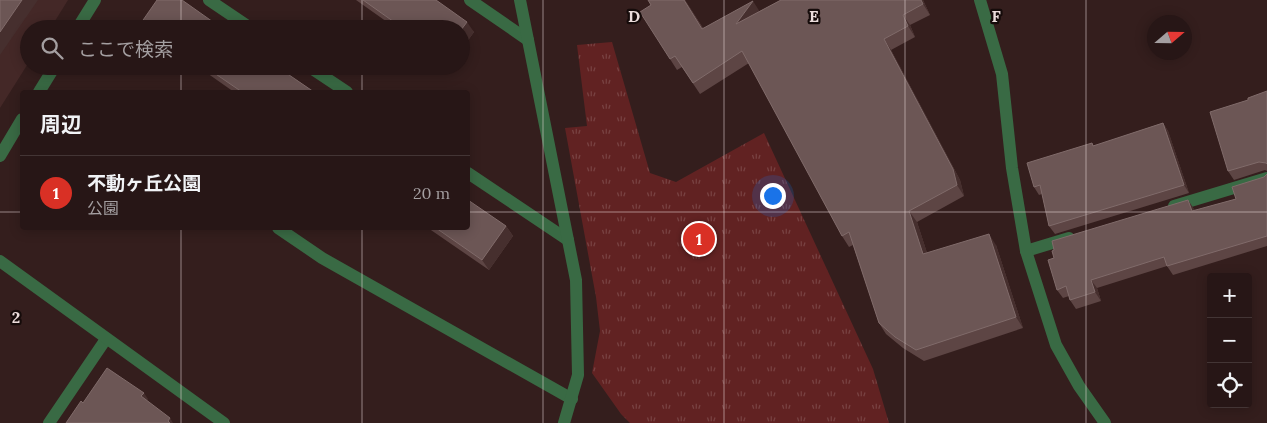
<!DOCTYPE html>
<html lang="ja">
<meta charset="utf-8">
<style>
:root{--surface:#271616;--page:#2f1f1f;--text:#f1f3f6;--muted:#a49fa1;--line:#433535;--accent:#d93025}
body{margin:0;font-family:Lora,"Noto Sans JP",serif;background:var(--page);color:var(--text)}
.controls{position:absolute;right:15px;bottom:15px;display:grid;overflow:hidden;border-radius:5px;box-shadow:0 2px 12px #0003}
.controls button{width:45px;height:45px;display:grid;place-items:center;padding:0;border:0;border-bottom:1px solid var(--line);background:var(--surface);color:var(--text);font:25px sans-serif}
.compass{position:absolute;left:1147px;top:15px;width:45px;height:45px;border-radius:50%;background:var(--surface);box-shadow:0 2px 12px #0003;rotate:70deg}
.you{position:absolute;left:772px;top:195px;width:18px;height:18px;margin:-12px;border:4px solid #fff;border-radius:50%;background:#1a73e8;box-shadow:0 0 0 8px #1a73e833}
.badge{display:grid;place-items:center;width:32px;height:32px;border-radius:50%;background:var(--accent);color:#fff;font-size:16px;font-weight:700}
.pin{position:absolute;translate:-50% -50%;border:2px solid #fff;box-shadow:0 1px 5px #0006}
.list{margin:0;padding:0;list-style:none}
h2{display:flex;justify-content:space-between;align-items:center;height:65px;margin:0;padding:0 20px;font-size:21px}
h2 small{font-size:16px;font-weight:400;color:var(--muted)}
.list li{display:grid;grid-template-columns:32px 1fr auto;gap:15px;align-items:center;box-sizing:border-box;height:75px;padding:0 20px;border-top:1px solid var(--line)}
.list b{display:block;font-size:19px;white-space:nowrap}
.list p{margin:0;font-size:16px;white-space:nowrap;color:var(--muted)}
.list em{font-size:16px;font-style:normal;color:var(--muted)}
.icon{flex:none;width:28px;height:28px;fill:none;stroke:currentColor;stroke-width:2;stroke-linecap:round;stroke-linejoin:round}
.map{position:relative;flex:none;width:1267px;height:423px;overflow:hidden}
.search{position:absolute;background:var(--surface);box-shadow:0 2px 12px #0003;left:20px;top:20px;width:450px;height:55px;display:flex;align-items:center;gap:12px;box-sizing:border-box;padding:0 18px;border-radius:28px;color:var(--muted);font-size:19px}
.panel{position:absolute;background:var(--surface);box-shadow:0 2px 12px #0003;left:20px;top:90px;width:450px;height:140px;border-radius:5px}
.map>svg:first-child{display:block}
.built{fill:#442827}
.park{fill:url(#park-tufts)}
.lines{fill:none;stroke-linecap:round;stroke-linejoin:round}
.service{stroke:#396a44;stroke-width:12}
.minor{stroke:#396a44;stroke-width:12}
.tertiary{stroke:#396a44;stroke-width:12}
.wall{fill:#5d4544}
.shaded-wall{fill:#462f2e}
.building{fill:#6c5655;stroke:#806b6a}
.grid{fill:none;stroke:#ebdcdb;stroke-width:1;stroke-opacity:0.55}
.grid-label{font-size:16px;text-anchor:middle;font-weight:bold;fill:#ebdcdb;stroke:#150b0a;stroke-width:4.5;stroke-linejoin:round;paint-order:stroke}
</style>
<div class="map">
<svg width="1267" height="423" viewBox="0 0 1267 423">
<defs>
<pattern id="park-tufts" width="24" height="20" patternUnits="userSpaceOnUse" patternTransform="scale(1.25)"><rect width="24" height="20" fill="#612222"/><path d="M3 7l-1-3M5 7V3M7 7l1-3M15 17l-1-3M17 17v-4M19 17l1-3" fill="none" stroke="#784242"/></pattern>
</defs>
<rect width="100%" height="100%" fill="#341e1d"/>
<!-- built -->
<path class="built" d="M0,0H68L50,29H29V62L0,108Z"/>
<!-- park -->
<path class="park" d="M612,42L650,173L676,182L764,133L873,369L889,423H630L621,414L592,373L600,331L596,297L565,128L587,126L577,45Z"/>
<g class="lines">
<!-- service -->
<path class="service" d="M209,0L252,29
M470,0L528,40
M308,66L347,92
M468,173L568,240
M1174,206L1267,178
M278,228L322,258L572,399
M1026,251L1069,238"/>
<!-- minor -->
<path class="minor" d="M520,0L576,280L578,375L564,423
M980,0L1002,74L1012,168L1026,251L1056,345L1079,386L1105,423
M77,29L95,0
M39,92L55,66
M0,156L22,119
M49,423L106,339"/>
<!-- tertiary -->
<path class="tertiary" d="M0,261L224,423"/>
</g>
<!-- wall -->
<path class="wall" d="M356,0H436L474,32L461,50V29H397Z
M648,0H685L703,28L760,11L781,0H923L930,15L910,25L915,37L891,50L960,180L964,196L917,222L927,253L996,245L1023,328L924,361L903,348L886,334L879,323L853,245L849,247L842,236L749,63L700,94L682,67L677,70L670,59L651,5Z
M141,23L223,29H146Z
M197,66H276L314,92H234Z
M1267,91V171L1265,170L1234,180L1228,171L1248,100Z
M1163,123L1168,131L1189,193L1055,234L1049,226L1042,194L1039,195L1034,187L1092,143L1094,146Z
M1267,174V246L1173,275L1167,266L1097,288L1101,301L1076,309L1070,300L1069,296L1063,298L1057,290L1054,258L1188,200L1195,211L1236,199Z
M506,226L513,236L489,270L428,228Z"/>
<!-- shaded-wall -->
<path class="shaded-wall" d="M22,0H38L0,55V32Z
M684,0H685L710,40L702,29Z
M921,0H923L930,15L923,4Z
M753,1L760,12L736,24Z
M903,15L910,25L915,37L908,26Z
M467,22L474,32L461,50V30Z
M884,39L891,50L960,180L964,196L957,185Z
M1163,123L1168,131L1189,193L1184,185Z
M1188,200L1194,209L1198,220L1192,211Z
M909,211L917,222L931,265L923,254Z
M506,226L513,236L489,270L482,260Z
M989,234L996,245L1023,328L1016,317Z
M1091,280L1097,288L1101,301L1095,292Z
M144,393L148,399L146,403L141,396Z
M170,418L173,423H169L168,421Z"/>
<!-- building -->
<path class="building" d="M0,0H22L0,32Z
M157,0H182L223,29H150L141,23Z
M363,0H436L467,22L461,30V29H404Z
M648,0H684L702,29L753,1L736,24L781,0H921L923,4L903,15L908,26L884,39L953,169L957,185L909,211L923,254L989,234L1016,317L916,350L895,337L879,323L849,232L842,236L742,51L693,83L675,56L670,59L640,12L651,5Z
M204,66H276L314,92H242Z
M1267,91V164L1266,163L1259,162L1228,171L1210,112L1248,100V98Z
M1163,123L1184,185L1049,226L1040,185L1034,187L1027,163L1092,143L1093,146Z
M1267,174V236L1167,266L1164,257L1091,280L1095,292L1070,300L1066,286L1057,290L1048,260L1054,258L1052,251L1054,250L1052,241L1188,200L1192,211L1236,199L1232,187L1264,177Z
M468,200L506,226L482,260L436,228H468Z
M107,368L144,393L141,396L170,418L168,421L170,423H66L81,401L83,403Z"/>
<!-- grid -->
<path class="grid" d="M181,0V29M362,0V29M543,0V423M724,0V423M905,0V423M1086,0V423M181,66V92M362,66V92M0,212H22M468,212H1267M181,228V423M362,228V423"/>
<g class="grid-label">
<text x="634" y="22">D</text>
<text x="814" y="22">E</text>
<text x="996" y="22">F</text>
<text x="16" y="323">2</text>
</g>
</svg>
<div class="controls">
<button>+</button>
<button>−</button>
<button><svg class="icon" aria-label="locate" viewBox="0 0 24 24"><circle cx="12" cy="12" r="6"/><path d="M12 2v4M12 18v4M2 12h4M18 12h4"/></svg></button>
</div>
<svg class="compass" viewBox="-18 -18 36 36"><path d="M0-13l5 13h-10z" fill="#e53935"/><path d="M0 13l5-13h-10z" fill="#a49fa1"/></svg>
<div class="you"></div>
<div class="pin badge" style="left:699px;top:239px">1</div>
<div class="search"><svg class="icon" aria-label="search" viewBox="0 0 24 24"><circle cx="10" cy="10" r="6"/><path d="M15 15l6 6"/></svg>ここで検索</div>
<section class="panel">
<h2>周辺<small></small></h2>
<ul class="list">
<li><span class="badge">1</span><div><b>不動ヶ丘公園</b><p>公園</p></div><em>20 m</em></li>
</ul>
</section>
</div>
